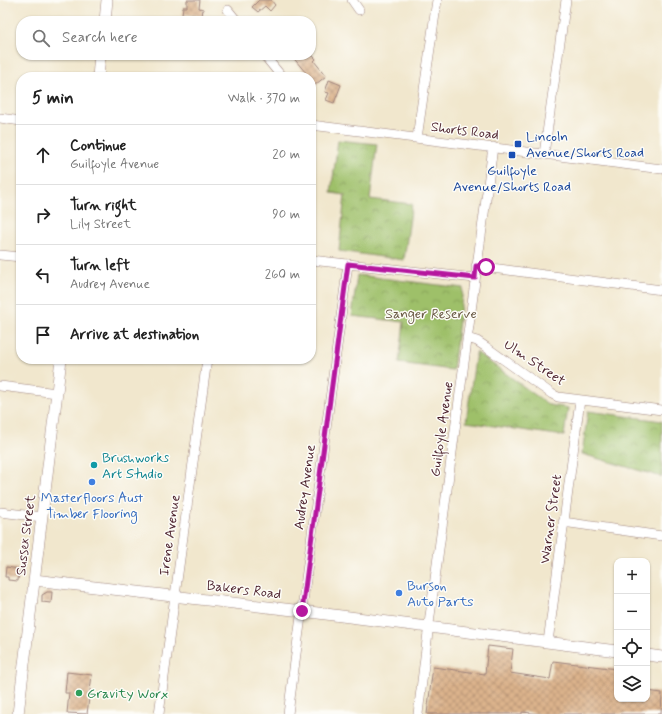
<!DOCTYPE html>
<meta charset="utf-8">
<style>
:root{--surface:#fff;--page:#f6f6f6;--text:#222;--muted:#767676;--line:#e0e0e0}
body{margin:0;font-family:Mynerve,sans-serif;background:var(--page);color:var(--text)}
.controls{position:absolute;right:12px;bottom:12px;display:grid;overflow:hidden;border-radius:8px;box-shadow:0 1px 3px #0004}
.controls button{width:36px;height:36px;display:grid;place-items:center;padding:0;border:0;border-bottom:1px solid var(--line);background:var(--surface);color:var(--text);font:20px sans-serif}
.stop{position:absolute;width:12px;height:12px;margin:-9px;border:3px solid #b5179e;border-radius:50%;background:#fff}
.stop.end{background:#b5179e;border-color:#fff;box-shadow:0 1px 4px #0008}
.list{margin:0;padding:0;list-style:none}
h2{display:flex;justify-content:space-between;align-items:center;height:52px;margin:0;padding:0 16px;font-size:17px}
h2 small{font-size:13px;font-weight:400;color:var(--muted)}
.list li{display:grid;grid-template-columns:26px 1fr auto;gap:12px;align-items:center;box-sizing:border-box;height:60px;padding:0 16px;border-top:1px solid var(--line)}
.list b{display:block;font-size:15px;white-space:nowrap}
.list p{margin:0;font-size:13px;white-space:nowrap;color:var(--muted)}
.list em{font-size:13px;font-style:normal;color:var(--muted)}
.icon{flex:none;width:22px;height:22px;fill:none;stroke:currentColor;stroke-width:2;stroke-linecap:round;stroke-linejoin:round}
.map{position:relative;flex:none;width:662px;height:714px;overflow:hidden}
.search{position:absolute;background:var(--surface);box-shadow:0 1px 3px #0004;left:16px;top:16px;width:300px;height:44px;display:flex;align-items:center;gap:10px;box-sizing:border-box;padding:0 14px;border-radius:16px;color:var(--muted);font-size:15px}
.panel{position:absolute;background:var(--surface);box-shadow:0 1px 3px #0004;left:16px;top:72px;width:300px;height:292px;border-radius:16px}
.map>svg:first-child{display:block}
.park{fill:url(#park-crowns);stroke:#74704a}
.building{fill:url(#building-cross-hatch)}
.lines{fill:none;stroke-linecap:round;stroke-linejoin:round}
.minor-casing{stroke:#9e837c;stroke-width:10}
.tertiary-casing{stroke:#9e837c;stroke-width:12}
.minor{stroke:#fff;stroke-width:9}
.tertiary{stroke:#fff;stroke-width:11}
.route{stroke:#b5179e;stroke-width:5}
.transit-dot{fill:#1a4fb4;stroke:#fdfcf7;stroke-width:1.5}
.culture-dot{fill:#0f9aa8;stroke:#fdfcf7;stroke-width:1.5}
.shop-dot{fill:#3f7fe0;stroke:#fdfcf7;stroke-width:1.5}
.leisure-dot{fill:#2e9e5b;stroke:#fdfcf7;stroke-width:1.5}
.labels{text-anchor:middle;stroke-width:3;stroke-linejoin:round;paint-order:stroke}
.street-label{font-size:14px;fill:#4a1f2b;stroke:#fdfcf7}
.transit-label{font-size:14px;fill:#164399;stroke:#fdfcf7;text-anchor:start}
.park-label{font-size:14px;fill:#675741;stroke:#fdfcf7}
.culture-label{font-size:14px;fill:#0d838f;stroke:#fdfcf7;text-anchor:start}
.shop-label{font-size:14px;fill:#366cbe;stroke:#fdfcf7}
.leisure-label{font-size:14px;fill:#27864d;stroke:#fdfcf7;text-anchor:start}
</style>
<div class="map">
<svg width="662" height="714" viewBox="0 0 662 714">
<defs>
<pattern id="park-crowns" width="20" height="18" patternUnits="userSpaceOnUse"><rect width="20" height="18" fill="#9ec069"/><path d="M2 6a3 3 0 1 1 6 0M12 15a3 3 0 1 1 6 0" fill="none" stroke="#839b57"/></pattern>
<pattern id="building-cross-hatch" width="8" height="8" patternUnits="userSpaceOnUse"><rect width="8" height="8" fill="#dbb38c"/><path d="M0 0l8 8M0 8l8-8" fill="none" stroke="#b49173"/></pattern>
</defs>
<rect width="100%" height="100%" fill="#fdfcf7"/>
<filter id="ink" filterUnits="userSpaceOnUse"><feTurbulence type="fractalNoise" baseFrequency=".025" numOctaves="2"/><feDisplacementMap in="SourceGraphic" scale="8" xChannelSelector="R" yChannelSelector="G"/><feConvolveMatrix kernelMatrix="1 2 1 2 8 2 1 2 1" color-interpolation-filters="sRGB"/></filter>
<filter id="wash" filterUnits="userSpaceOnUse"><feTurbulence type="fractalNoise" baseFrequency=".012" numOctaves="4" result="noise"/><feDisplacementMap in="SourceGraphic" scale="16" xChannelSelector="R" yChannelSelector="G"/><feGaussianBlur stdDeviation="0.9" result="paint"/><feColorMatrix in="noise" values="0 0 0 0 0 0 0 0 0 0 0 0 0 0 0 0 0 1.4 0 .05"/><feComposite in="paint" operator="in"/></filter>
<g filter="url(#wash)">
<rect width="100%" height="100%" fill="#f1e7cd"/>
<!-- park -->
<path class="park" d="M338,140L377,144L370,199L412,204L404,260L339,251L345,195L331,193Z
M357,275L463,288L453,370L399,363L404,322L352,316Z
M476,352L549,405L568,408L564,436L466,422Z
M588,411L662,421V477L582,454Z"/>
<g id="blocks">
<!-- building -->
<path class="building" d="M187,0H200L199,8L203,9L202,16L182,14L183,7H187Z
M259,0H271L275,5L270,11L265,6L258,12L252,7Z
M291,55H312L316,59L314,61L326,76L315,85L311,81V77H308L305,74L306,73Z
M329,80L341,85L334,103L326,100L329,93L325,92Z
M6,567L19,569L18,581L8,580V577H5Z
M47,592H52L51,603L42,602V595Z
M488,646L513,649L510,673L550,679L553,661L617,669V699H647V691L662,693L661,714H541L522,712V714H427L433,667L485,674Z
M67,672L92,675L87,714L67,713L69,693H65Z"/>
</g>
</g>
<g filter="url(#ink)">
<use href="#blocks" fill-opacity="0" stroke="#9e837c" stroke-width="1"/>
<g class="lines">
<defs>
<path id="minor" d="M352,0L359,10
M228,10L237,21
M264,55L282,77
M0,118L21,121
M311,125L662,169
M417,138L437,0
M544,154L566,0
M0,255L21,257
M311,260L475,278
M476,266L662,290
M467,338L477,341L486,347L542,387L552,394L558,397L662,410
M0,386L57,393
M0,512L42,517
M563,522L662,536
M548,642L580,400
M159,714L207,359
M288,714L348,264
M418,714L430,616L493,147"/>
<path id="tertiary" d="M105,21L107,0
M98,77L100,55
M34,580L302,611L617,651
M647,655L662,657
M18,714L61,359"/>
</defs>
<!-- minor casing -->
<use href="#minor" class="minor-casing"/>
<!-- tertiary casing -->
<use href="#tertiary" class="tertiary-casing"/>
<!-- minor -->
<use href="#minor" class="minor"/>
<!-- tertiary -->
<use href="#tertiary" class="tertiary"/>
</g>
</g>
<g class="lines" filter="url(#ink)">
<!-- route -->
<path class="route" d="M302,611L348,264L475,278L476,266L486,267"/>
</g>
<!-- markers -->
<g class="transit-dot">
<rect x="514" y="140" width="8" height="8" rx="2"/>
<rect x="508" y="151" width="8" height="8" rx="2"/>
</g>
<circle class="culture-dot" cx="94" cy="465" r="4"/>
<g class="shop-dot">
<circle cx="92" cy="482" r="4"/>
<circle cx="399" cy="593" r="4"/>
</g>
<circle class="leisure-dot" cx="79" cy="693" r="4"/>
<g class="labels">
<!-- street labels -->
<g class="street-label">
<text transform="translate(465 130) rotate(7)" y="5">Shorts Road</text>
<text transform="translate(535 362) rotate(34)" y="5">Ulm Street</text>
<text transform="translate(441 429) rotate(-82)" y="5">Guilfoyle Avenue</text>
<text transform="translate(304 487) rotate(-82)" y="5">Audrey Avenue</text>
<text transform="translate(550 519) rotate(-82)" y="5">Warner Street</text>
<text transform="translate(25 535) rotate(-83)" y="5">Sussex Street</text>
<text transform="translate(169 535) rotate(-82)" y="5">Irene Avenue</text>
<text transform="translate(244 589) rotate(7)" y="5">Bakers Road</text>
</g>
<!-- transit labels -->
<g class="transit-label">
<text x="526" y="141">Lincoln<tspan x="526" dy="16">Avenue/Shorts Road</tspan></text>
<text x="512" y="175" text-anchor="middle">Guilfoyle<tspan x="512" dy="16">Avenue/Shorts Road</tspan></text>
</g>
<!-- park labels -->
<g class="park-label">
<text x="431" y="318">Sanger Reserve</text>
</g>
<!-- culture labels -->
<g class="culture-label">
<text x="102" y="462">Brushworks<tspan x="102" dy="16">Art Studio</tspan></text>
</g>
<!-- shop labels -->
<g class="shop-label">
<text x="92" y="502">Masterfloors Aust<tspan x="92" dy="16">Timber Flooring</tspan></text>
<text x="407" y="590" text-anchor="start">Burson<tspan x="407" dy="16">Auto Parts</tspan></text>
</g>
<!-- leisure labels -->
<g class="leisure-label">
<text x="87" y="698">Gravity Worx</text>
</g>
</g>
</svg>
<div class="controls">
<button>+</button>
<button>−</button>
<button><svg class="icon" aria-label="locate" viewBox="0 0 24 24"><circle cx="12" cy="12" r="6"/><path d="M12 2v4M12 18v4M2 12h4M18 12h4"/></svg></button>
<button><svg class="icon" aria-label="layers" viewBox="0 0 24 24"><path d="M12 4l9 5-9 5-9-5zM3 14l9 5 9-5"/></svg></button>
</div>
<div class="stop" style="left:486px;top:267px"></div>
<div class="stop end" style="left:302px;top:611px"></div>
<div class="search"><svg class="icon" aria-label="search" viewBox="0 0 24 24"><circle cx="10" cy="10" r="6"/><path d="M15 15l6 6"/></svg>Search here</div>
<section class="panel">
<h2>5 min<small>Walk · 370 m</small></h2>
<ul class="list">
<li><svg class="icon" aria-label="ahead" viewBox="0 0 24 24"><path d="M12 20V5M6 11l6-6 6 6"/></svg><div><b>Continue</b><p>Guilfoyle Avenue</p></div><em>20 m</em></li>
<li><svg class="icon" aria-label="right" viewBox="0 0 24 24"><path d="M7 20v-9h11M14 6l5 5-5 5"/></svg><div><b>Turn right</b><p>Lily Street</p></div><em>90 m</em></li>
<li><svg class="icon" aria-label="left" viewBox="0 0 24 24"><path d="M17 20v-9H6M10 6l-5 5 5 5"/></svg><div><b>Turn left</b><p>Audrey Avenue</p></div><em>260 m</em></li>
<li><svg class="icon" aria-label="arrive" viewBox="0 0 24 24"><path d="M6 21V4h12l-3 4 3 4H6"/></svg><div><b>Arrive at destination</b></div></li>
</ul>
</section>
</div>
